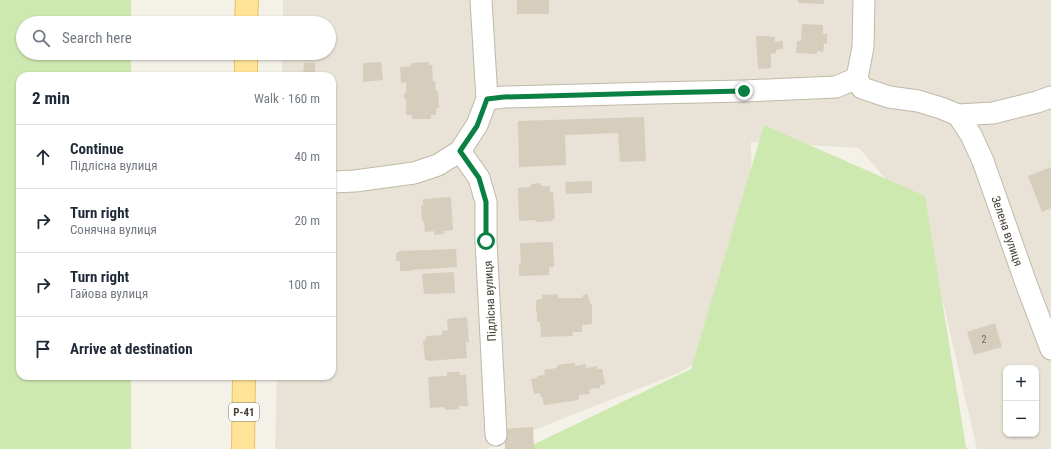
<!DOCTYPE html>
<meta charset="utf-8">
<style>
:root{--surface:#fff;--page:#f2f2f3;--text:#1f2937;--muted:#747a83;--line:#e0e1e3}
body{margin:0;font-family:"Roboto Condensed",sans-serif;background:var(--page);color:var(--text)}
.controls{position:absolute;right:12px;bottom:12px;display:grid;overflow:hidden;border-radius:8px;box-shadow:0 1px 3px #0004}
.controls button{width:36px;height:36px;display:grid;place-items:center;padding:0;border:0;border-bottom:1px solid var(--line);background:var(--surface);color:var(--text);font:20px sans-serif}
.stop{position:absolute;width:12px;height:12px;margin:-9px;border:3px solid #0b8043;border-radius:50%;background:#fff}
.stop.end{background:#0b8043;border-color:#fff;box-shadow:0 1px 4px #0008}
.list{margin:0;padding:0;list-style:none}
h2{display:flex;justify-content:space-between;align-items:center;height:52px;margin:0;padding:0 16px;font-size:17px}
h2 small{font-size:13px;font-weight:400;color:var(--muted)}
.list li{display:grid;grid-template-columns:26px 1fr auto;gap:12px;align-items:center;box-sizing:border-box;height:64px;padding:0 16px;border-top:1px solid var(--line)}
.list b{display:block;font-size:15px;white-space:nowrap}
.list p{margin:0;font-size:13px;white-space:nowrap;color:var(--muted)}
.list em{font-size:13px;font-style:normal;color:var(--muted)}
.icon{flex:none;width:22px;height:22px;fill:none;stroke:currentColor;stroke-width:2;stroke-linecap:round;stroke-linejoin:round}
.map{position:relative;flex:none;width:1051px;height:449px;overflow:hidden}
.search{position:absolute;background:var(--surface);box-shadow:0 1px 3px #0004;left:16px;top:16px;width:320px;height:44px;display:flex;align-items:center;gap:10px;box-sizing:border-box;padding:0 14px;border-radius:22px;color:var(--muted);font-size:15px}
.panel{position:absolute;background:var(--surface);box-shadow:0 1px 3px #0004;left:16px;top:72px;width:320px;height:308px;border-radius:12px}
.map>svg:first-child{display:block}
.residential{fill:#e8e3d6;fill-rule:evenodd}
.green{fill:#cee9b0}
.building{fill:#d6cdbd}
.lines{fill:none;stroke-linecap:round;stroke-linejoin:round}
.street-casing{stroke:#c0b9aa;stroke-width:23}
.primary-casing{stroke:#e7c264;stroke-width:24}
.street{stroke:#fff;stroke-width:21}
.primary{stroke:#ffe396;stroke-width:22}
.route{stroke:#0b8043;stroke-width:5}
.labels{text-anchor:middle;stroke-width:3;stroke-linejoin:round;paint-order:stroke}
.number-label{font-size:10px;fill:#6c6458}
.shield{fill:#fff;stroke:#7f7a72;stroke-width:1}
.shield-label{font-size:11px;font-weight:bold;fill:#484136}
.street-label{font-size:12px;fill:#484136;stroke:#fff}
</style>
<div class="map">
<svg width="1051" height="449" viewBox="0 0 1051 449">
<rect width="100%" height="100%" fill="#f4f1e8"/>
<!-- residential -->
<path class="residential" d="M283,0H1051V449H977L925,224L859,148L751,142L754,327L681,372L486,449H275L277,376H332V76H282V53H329V23H283ZM1006,368H1036V434H1006Z"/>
<!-- green -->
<path class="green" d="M0,0H131V23H23V53H131V76H20V376H131V449H0Z
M764,125L925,196L966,447L968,449H524L691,369Z"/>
<!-- building -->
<path class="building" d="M517,0H549V14H517Z
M798,0H824V4L798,3Z
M802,24L823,25V34H827V44L824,43L823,52L817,51V54L796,53L797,41H801Z
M756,36H770V37H775V42L783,41V49L776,50V53L771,54V68L758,69Z
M381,62L383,80L363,82V63Z
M429,62V65H432L433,81H435L436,91H438L439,108H436V115H431V119H412V115H406V99H404V93H406V82L401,83L400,67L411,66V63Z
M304,63H315V73L324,74V76H303Z
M644,117L646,161L620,162L618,133L565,135L566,165L519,167L518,121Z
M1051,167V208L1042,212L1028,176Z
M592,181V193L566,194L565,182Z
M541,183V186H550V192H553L555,219H552L553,221L536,222V220L519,221L518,188L531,187V184Z
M451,197L453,230L444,231V234L434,235V231L425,232L424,221H422L421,206L423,205V199Z
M553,242L554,267H549V275L519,276V265H521L520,243Z
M456,249L457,267L411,270V271H400V261H396V253L399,252V251Z
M454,272L455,293L424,294L422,274Z
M558,294V298H583V295L588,294V297H589L590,304H592V324L582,325V332H572L573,336L541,337L540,322H537V312H536V300L542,299V295Z
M467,317L469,342H466L467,358L428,361V360H425L423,341L426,340V336L442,335V331L448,330L447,319Z
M995,323L1002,347L974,355L967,332Z
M575,363V366L586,364V368L597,366V369H602L605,384L600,385V388L589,389L590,394L579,395V400L544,405L542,397H541L540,393L534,394L531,379L538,378L537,376L545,375L544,370L557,368V365Z
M447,372H459L460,375H466L468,406H459V409L445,410V407L430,408L428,377L447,376Z
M533,427L534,449H505L504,429Z"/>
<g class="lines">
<defs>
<path id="street" d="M857,78L862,88L889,97L918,101L941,108L958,115L993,113L1037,102L1051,97
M487,99L504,97L654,93L744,91L836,87L857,78L863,47L864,0
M958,115L971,135L983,161L1027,286L1051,349
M460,151L479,178L486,202V241L496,435
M332,182L355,181L414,173L438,165L460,151L477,125L487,99L481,0"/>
<path id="primary" d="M246,23L247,0
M246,76V53
M243,449L244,376"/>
</defs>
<!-- street casing -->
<use href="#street" class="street-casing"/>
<!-- primary casing -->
<use href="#primary" class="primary-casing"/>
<!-- street -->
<use href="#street" class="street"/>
<!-- primary -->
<use href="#primary" class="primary"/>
</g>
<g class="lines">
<!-- route -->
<path class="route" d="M486,241V202L479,178L460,151L477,126L487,99L504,97L654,93L744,91"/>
</g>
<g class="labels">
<!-- number labels -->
<g class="number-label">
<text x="984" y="343">2</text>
</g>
<!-- shield labels -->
<rect class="shield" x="229" y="403" width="30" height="18" rx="3"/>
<g class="shield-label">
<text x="244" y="416">Р-41</text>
</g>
<!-- street labels -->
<g class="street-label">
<text transform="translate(1007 231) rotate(71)" y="4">Зелена вулиця</text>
<text transform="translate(490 301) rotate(-93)" y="4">Підлісна вулиця</text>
</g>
</g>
</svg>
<div class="controls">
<button>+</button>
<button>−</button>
</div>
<div class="stop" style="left:486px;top:241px"></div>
<div class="stop end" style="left:744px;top:91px"></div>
<div class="search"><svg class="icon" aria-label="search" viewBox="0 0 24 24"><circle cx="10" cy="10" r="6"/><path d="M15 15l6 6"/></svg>Search here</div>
<section class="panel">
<h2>2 min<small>Walk · 160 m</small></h2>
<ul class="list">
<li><svg class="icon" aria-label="ahead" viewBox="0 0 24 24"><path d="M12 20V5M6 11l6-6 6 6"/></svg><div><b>Continue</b><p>Підлісна вулиця</p></div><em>40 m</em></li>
<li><svg class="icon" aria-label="right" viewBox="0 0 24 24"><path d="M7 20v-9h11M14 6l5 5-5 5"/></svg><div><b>Turn right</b><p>Сонячна вулиця</p></div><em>20 m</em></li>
<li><svg class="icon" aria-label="right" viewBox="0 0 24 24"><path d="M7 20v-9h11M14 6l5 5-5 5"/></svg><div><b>Turn right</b><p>Гайова вулиця</p></div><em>100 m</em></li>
<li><svg class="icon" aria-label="arrive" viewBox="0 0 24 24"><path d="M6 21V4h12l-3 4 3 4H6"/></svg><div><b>Arrive at destination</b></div></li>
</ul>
</section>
</div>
